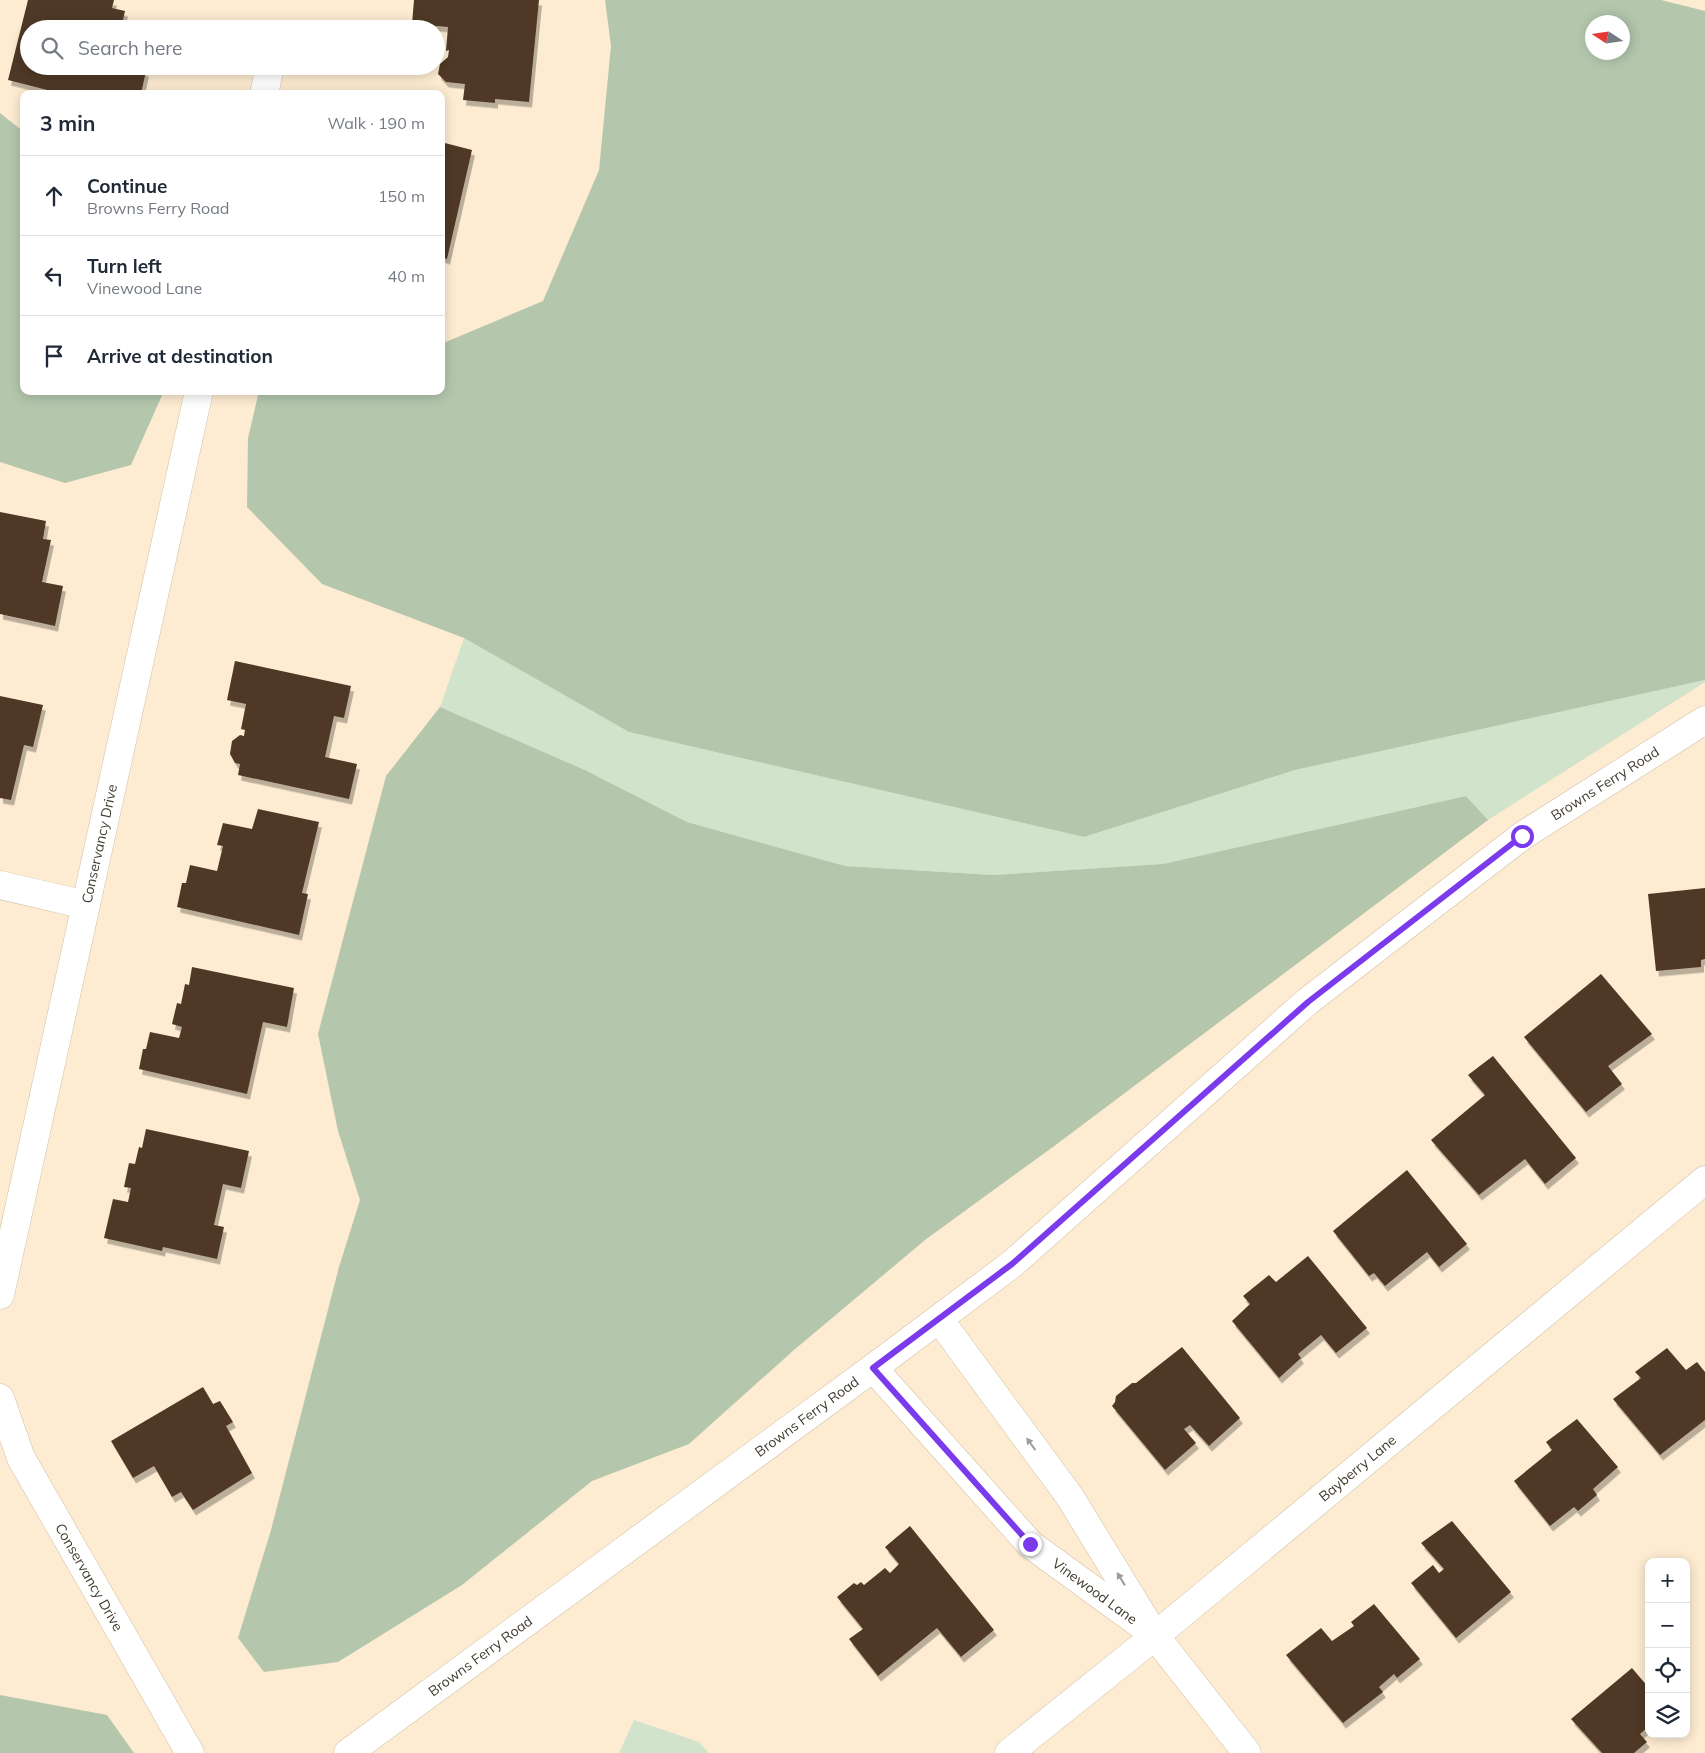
<!DOCTYPE html>
<meta charset="utf-8">
<style>
:root{--surface:#fff;--page:#f2f2f3;--text:#1f2937;--muted:#747a83;--line:#e0e1e3}
body{margin:0;font-family:Mulish,sans-serif;background:var(--page);color:var(--text)}
.controls{position:absolute;right:15px;bottom:15px;display:grid;overflow:hidden;border-radius:10px;box-shadow:0 2px 12px #0003}
.controls button{width:45px;height:45px;display:grid;place-items:center;padding:0;border:0;border-bottom:1px solid var(--line);background:var(--surface);color:var(--text);font:25px sans-serif}
.compass{position:absolute;left:1585px;top:15px;width:45px;height:45px;border-radius:50%;background:var(--surface);box-shadow:0 2px 12px #0003;rotate:282deg}
.stop{position:absolute;width:15px;height:15px;margin:-11px;border:4px solid #7c3aed;border-radius:50%;background:#fff}
.stop.end{background:#7c3aed;border-color:#fff;box-shadow:0 1px 5px #0008}
.list{margin:0;padding:0;list-style:none}
h2{display:flex;justify-content:space-between;align-items:center;height:65px;margin:0;padding:0 20px;font-size:21px}
h2 small{font-size:16px;font-weight:400;color:var(--muted)}
.list li{display:grid;grid-template-columns:32px 1fr auto;gap:15px;align-items:center;box-sizing:border-box;height:80px;padding:0 20px;border-top:1px solid var(--line)}
.list b{display:block;font-size:19px;white-space:nowrap}
.list p{margin:0;font-size:16px;white-space:nowrap;color:var(--muted)}
.list em{font-size:16px;font-style:normal;color:var(--muted)}
.icon{flex:none;width:28px;height:28px;fill:none;stroke:currentColor;stroke-width:2;stroke-linecap:round;stroke-linejoin:round}
.map{position:relative;flex:none;width:1705px;height:1753px;overflow:hidden}
.search{position:absolute;background:var(--surface);box-shadow:0 2px 12px #0003;left:20px;top:20px;width:425px;height:55px;display:flex;align-items:center;gap:12px;box-sizing:border-box;padding:0 18px;border-radius:28px;color:var(--muted);font-size:19px}
.panel{position:absolute;background:var(--surface);box-shadow:0 2px 12px #0003;left:20px;top:90px;width:425px;height:305px;border-radius:10px}
.map>svg:first-child{display:block}
.green{fill:#d1e3cb}
.forest{fill:#b4c7ad;fill-rule:evenodd}
.building{fill:#4f3927;filter:url(#shadow)}
.lines{fill:none;stroke-linecap:round;stroke-linejoin:round}
.minor-casing{stroke:#d0c0a5;stroke-width:29}
.tertiary-casing{stroke:#d0c0a5;stroke-width:29}
.minor{stroke:#fff;stroke-width:28}
.tertiary{stroke:#fff;stroke-width:28}
.oneway{fill:#a09c97}
.route{stroke:#7c3aed;stroke-width:6}
.labels{text-anchor:middle;stroke-width:5;stroke-linejoin:round;paint-order:stroke}
.street-label{font-size:14px;fill:#403a2f;stroke:#fdecd1}
</style>
<div class="map">
<svg width="1705" height="1753" viewBox="0 0 1705 1753">
<defs>
<filter id="shadow"><feDropShadow dx="3" dy="5.5" stdDeviation="0" flood-color="#0004"/></filter>
</defs>
<rect width="100%" height="100%" fill="#fdecd1"/>
<!-- green -->
<path class="green" d="M464,638L629,732L1084,837L1295,770L1705,680V682L1488,820L1466,796L1163,864L993,875L845,866L687,822L585,770L440,707Z
M634,1720L699,1742L709,1753H619Z"/>
<!-- forest -->
<path class="forest" d="M605,0H1661L1705,11V680L1295,770L1084,837L629,732L464,638L322,584L247,507L248,438L259,391H441V344L543,301L599,170L611,46ZM1622,22V52H1592V22Z
M0,113L24,132V391H164L131,465L65,483L0,462Z
M440,707L585,770L687,822L845,866L993,875L1163,864L1466,796L1488,820L1057,1144L925,1240L794,1350L689,1444L592,1481L462,1585L338,1662L264,1672L238,1638L271,1530L339,1267L360,1200L338,1131L318,1034L386,776Z
M0,1695L107,1715L134,1753H0Z"/>
<!-- building -->
<path class="building" d="M28,0H114L112,8L125,11L121,29H29V66H128L146,71L141,94H63L8,80Z
M414,0H539L529,102L495,99V103L463,100L465,84L446,82L438,74L440,64L448,57L449,50L446,51L448,27L412,24Z
M441,142L472,150L447,259L441,257Z
M0,512L46,521L43,539L51,540L42,582L63,586L55,626L0,614Z
M235,661L351,686L344,718L334,716L325,757L357,764L349,799L238,775L240,764L235,763L230,754L232,741L240,735L244,736L245,730L241,729L246,704L227,700Z
M0,696L43,705L33,747L24,745L11,800L0,798Z
M258,809L319,822L302,893L308,894L299,935L177,907L182,883H186L190,865L217,871L223,846L217,845L223,823L252,829Z
M1705,888V959L1701,960V967L1656,971L1648,894Z
M192,967L294,988L287,1027L263,1022L247,1094L139,1069L143,1049H146L150,1032L179,1038L182,1027L172,1024L177,1003L181,1004L185,984L189,985Z
M1601,974L1652,1034L1608,1066L1622,1084L1586,1112L1524,1037Z
M1493,1056L1576,1158L1545,1184L1525,1159L1479,1195L1431,1140L1485,1095L1468,1075Z
M146,1129L249,1151L241,1188L223,1184L214,1225L224,1227L217,1259L163,1247L162,1251L104,1238L113,1199L128,1202L131,1188L124,1187L129,1163L135,1164L139,1147L142,1148Z
M1407,1170L1467,1244L1439,1267L1427,1252L1385,1286L1374,1273L1369,1276L1333,1231Z
M1308,1256L1367,1328L1336,1353L1321,1335L1298,1354L1301,1358L1279,1378L1232,1321L1250,1304L1243,1296L1269,1275L1276,1282Z
M1182,1347L1240,1418L1209,1446L1190,1425L1184,1429L1196,1443L1165,1470L1112,1406L1115,1402L1116,1396L1132,1383H1136Z
M1667,1348L1686,1370L1697,1362L1705,1372V1420L1660,1455L1613,1399L1641,1378L1635,1372Z
M203,1387L213,1404L220,1401L233,1422L226,1426L252,1473L193,1510L181,1492L172,1497L154,1466L133,1478L111,1441Z
M1577,1419L1618,1467L1593,1489L1597,1495L1578,1511L1574,1507L1550,1526L1514,1481L1552,1450L1546,1442Z
M1452,1521L1511,1592L1456,1638L1411,1583L1433,1565L1439,1573L1444,1569L1421,1543Z
M910,1526L994,1630L961,1657L937,1628L878,1676L849,1639L863,1629L837,1597L854,1583L857,1585L861,1582L864,1585L885,1568L890,1573L899,1564L885,1547Z
M1374,1604L1420,1659L1397,1678L1394,1674L1379,1687L1383,1692L1343,1723L1286,1655L1321,1628L1332,1641L1354,1626L1351,1622Z
M1632,1668L1649,1688V1726L1640,1734L1647,1742L1634,1753H1602L1571,1719Z"/>
<g class="lines">
<defs>
<g id="minor">
<path d="M264,94L270,66"/>
<path d="M0,885L86,905"/>
<path id="s1" d="M0,1295L199,391"/>
<path d="M939,1319L1070,1497L1155,1636L1247,1753"/>
<path id="s2" d="M873,1368L1030,1544L1144,1627"/>
<path id="s3" d="M0,1398L21,1458L190,1753"/>
<path id="s4" d="M1009,1753L1155,1636L1705,1180"/>
</g>
<g id="tertiary">
<path id="s5" d="M348,1753L873,1368L1012,1264L1308,1001L1522,836L1705,720"/>
</g>
</defs>
<!-- minor casing -->
<use href="#minor" class="minor-casing"/>
<!-- tertiary casing -->
<use href="#tertiary" class="tertiary-casing"/>
<!-- minor -->
<use href="#minor" class="minor"/>
<!-- tertiary -->
<use href="#tertiary" class="tertiary"/>
</g>
<!-- one-way arrows -->
<defs><path id="oneway-solid" d="M-6-.8H1V-3.2L6.5 0L1 3.2V.8H-6Z" transform="scale(1.25)"/></defs>
<g class="oneway">
<use href="#oneway-solid" transform="translate(1031 1444) rotate(-126)"/>
<use href="#oneway-solid" transform="translate(1121 1579) rotate(-122)"/>
</g>
<g class="lines">
<!-- route -->
<path class="route" d="M1030,1544L873,1368L1012,1264L1308,1002L1522,836"/>
</g>
<g class="labels">
<!-- street labels -->
<g class="street-label">
<text dy="5" stroke="none"><textPath href="#s5" startOffset="1589">Browns Ferry Road</textPath></text>
<text dy="5" stroke="none"><textPath href="#s1" startOffset="462">Conservancy Drive</textPath></text>
<text dy="5" stroke="none"><textPath href="#s5" startOffset="569">Browns Ferry Road</textPath></text>
<text dy="5" stroke="none"><textPath href="#s4" startOffset="450">Bayberry Lane</textPath></text>
<text dy="5" stroke="none"><textPath href="#s3" startOffset="201">Conservancy Drive</textPath></text>
<text dy="5" stroke="none"><textPath href="#s2" startOffset="316">Vinewood Lane</textPath></text>
<text dy="5" stroke="none"><textPath href="#s5" startOffset="164">Browns Ferry Road</textPath></text>
</g>
</g>
</svg>
<div class="controls">
<button>+</button>
<button>−</button>
<button><svg class="icon" aria-label="locate" viewBox="0 0 24 24"><circle cx="12" cy="12" r="6"/><path d="M12 2v4M12 18v4M2 12h4M18 12h4"/></svg></button>
<button><svg class="icon" aria-label="layers" viewBox="0 0 24 24"><path d="M12 4l9 5-9 5-9-5zM3 14l9 5 9-5"/></svg></button>
</div>
<svg class="compass" viewBox="-18 -18 36 36"><path d="M0-13l5 13h-10z" fill="#e53935"/><path d="M0 13l5-13h-10z" fill="#747a83"/></svg>
<div class="stop" style="left:1522px;top:836px"></div>
<div class="stop end" style="left:1030px;top:1544px"></div>
<div class="search"><svg class="icon" aria-label="search" viewBox="0 0 24 24"><circle cx="10" cy="10" r="6"/><path d="M15 15l6 6"/></svg>Search here</div>
<section class="panel">
<h2>3 min<small>Walk · 190 m</small></h2>
<ul class="list">
<li><svg class="icon" aria-label="ahead" viewBox="0 0 24 24"><path d="M12 20V5M6 11l6-6 6 6"/></svg><div><b>Continue</b><p>Browns Ferry Road</p></div><em>150 m</em></li>
<li><svg class="icon" aria-label="left" viewBox="0 0 24 24"><path d="M17 20v-9H6M10 6l-5 5 5 5"/></svg><div><b>Turn left</b><p>Vinewood Lane</p></div><em>40 m</em></li>
<li><svg class="icon" aria-label="arrive" viewBox="0 0 24 24"><path d="M6 21V4h12l-3 4 3 4H6"/></svg><div><b>Arrive at destination</b></div></li>
</ul>
</section>
</div>
